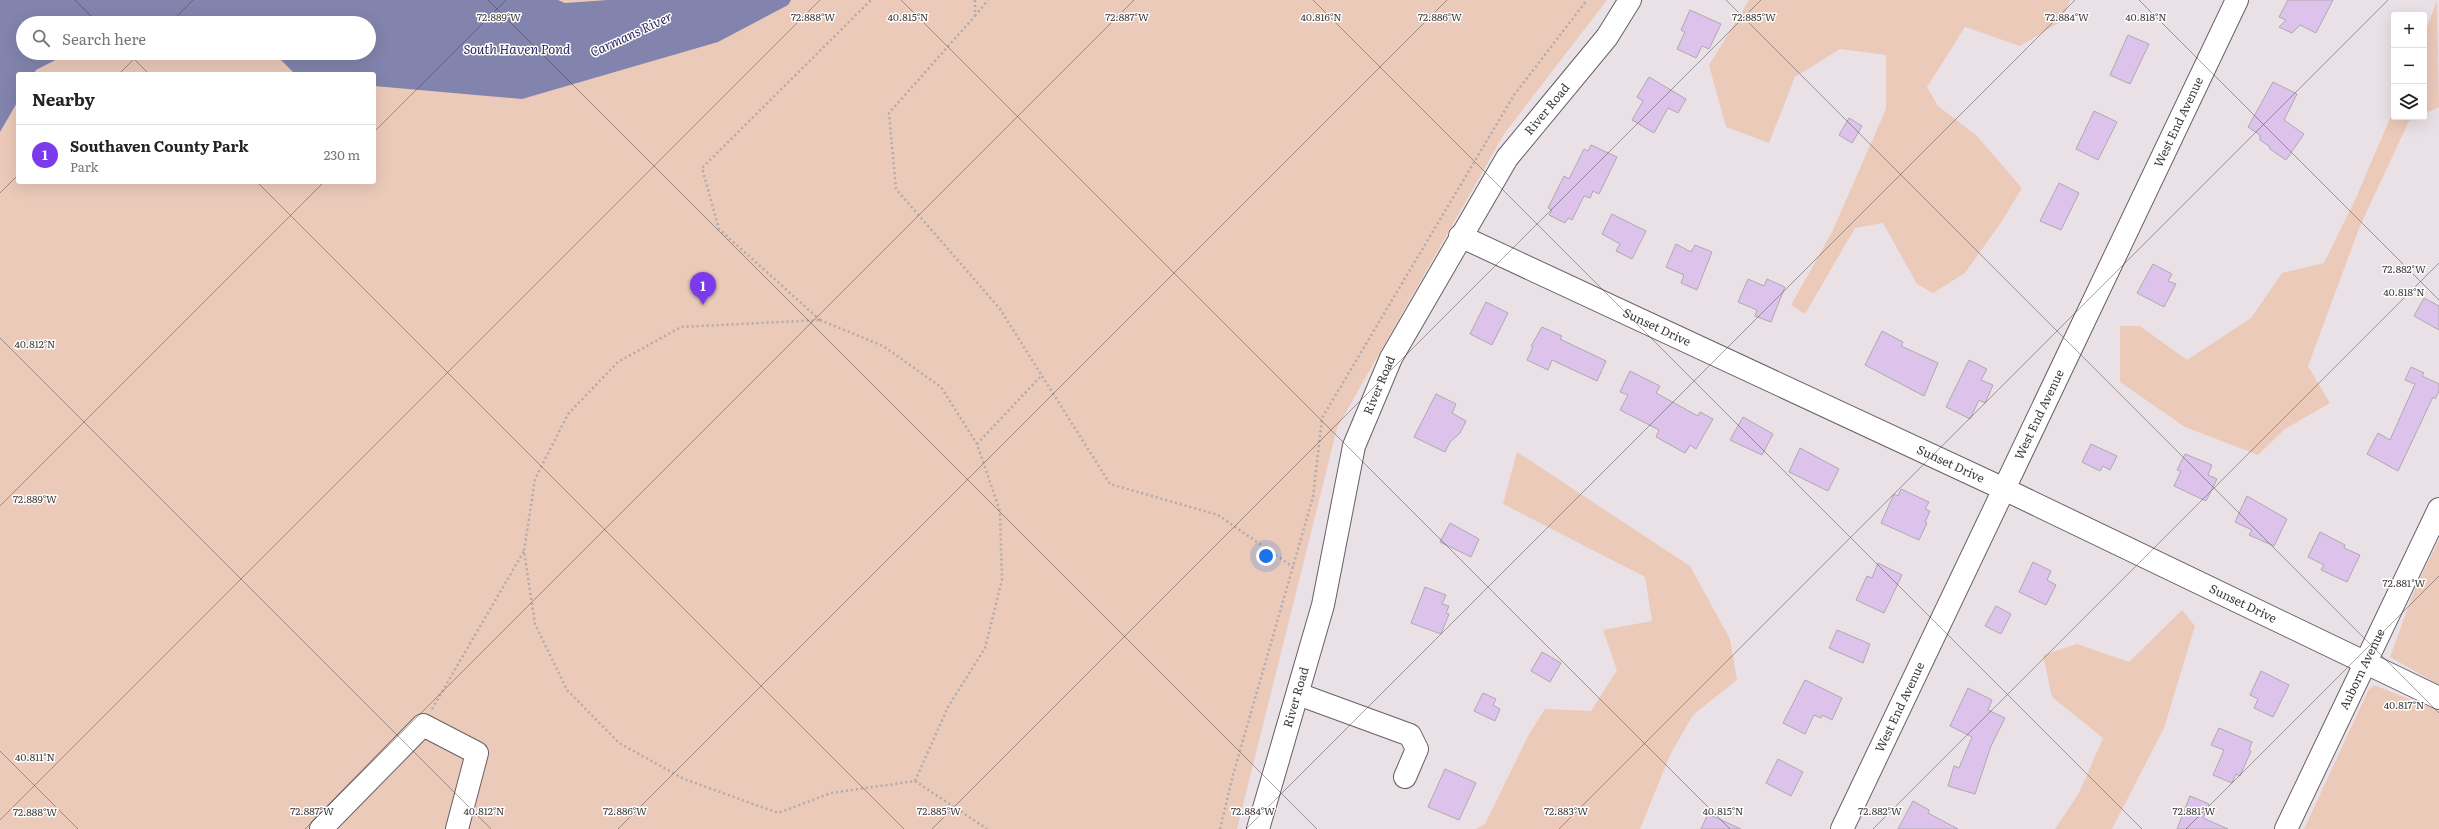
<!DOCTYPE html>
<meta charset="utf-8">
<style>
:root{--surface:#fff;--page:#f2f2f2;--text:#222;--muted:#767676;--line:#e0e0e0;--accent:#7c3aed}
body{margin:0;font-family:Literata,serif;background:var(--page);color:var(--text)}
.controls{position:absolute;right:12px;top:12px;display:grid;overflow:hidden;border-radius:4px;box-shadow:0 4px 16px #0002}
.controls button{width:36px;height:36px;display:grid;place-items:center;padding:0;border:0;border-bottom:1px solid var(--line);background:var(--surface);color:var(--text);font:20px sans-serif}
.you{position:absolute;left:1266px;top:556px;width:14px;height:14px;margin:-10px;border:3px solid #fff;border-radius:50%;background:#1a73e8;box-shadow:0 0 0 6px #1a73e833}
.badge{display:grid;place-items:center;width:26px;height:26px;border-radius:50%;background:var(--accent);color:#fff;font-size:13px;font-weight:700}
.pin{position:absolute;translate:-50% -33px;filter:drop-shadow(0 1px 2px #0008)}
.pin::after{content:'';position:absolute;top:21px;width:14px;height:12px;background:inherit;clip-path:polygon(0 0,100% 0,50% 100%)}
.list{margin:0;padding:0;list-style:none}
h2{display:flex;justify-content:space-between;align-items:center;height:52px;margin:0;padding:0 16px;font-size:17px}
h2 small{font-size:13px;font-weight:400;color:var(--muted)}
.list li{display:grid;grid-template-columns:26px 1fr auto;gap:12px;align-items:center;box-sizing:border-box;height:60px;padding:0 16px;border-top:1px solid var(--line)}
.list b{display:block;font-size:15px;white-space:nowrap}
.list p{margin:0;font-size:13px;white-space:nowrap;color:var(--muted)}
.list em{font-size:13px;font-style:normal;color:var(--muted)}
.icon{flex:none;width:22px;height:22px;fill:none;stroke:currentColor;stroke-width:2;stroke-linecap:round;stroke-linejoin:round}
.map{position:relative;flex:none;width:2439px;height:829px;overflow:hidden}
.search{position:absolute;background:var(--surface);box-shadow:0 4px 16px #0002;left:16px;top:16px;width:360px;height:44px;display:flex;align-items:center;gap:10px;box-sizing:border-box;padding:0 14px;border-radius:22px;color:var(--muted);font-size:15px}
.panel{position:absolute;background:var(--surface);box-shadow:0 4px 16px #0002;left:16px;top:72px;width:360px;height:112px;border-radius:4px}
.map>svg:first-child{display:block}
.green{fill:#eccaba;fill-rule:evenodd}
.water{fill:#8384ad}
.building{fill:#ddc3eb;stroke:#ada9b0}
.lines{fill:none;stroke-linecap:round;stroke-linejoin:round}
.minor-casing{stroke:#676063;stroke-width:24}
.path{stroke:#b1aaad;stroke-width:2.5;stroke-dasharray:2 3;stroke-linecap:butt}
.minor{stroke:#fff;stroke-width:22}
.ticks{fill:none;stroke:#3d3a3b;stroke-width:1;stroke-opacity:0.45}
.labels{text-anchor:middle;stroke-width:3;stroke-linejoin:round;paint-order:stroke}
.street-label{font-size:12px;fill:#3d3a3b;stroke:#fff}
.water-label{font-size:13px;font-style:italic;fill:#2b285d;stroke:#fff}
.ticks-label{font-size:10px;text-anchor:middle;fill:#3d3a3b;stroke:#fff;stroke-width:3;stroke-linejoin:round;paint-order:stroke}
</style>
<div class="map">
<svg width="2439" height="829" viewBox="0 0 2439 829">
<rect width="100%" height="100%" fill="#eae1e6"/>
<!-- green -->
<path class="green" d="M0,0H1607L1504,134L1337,428L1237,829H0ZM23,23H369V53H23ZM18,74H374V182H18Z
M1749,0H2070L2062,21L2020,46L1965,27L1927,87L1938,106L1976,135L2022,188L2002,221L1965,273L1933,293L1917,284L1883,223L1855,228L1805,314L1791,305L1832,232L1886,109V55L1840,49L1795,77L1769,143L1726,127L1709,65Z
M2437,0L2439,107L2424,114V35Z
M2394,109V117H2419L2409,121L2360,226L2308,366L2330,403L2285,429L2258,455L2185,427L2120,382V326H2140L2187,360L2251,318L2282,273L2324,263L2355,200Z
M1517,452L1690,566L1730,639L1737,680L1693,715L1670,755L1640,829H1476L1485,824L1529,734L1545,709L1591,711L1617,670L1603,630L1652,621L1645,577L1503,504Z
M2439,540V685L2390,657L2416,586Z
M2182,610L2195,626L2164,728L2112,829H2055L2079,793L2103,738L2052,697L2043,655L2077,644L2129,662Z
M2374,685L2439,711V829H2304L2368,691Z"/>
<!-- water -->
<path class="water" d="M0,0H558L565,3L608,0H791L788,5L718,42L522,99L374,86V74H295L274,53H369V23H23V53H69L36,70L34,74H18V101L0,132Z"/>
<!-- building -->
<path class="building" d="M2288,0H2333L2316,33L2300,25L2292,33L2279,27L2286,20L2279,17Z
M1690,10L1721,24L1709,49L1702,46L1696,58L1677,49L1685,32L1681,30Z
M2128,35L2149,44L2130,84L2110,75Z
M1649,77L1686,99L1678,113L1668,108L1654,133L1632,120L1643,101L1637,97Z
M2273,82L2297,94L2284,120L2304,134L2286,160L2270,149L2269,146L2260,140V135L2248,127Z
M2094,111L2117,122L2098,160L2076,149Z
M1849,118L1862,126L1852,143L1839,135Z
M1591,145L1617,157L1599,194L1593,191L1590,198L1584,196L1572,220L1568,218L1565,223L1549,215L1552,210L1548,208L1564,176L1569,179L1584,149L1588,151Z
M2059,183L2079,193L2061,230L2040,221Z
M1612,214L1646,231L1632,259L1616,251L1620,244L1602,234Z
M1676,244L1691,252L1695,245L1712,252L1697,290L1681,283L1684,275L1666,267Z
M2153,264L2172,274L2168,281L2176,284L2164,307L2137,293Z
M1748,279L1764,286L1767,279L1785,287L1771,322L1755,316L1757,310L1738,302Z
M2424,298L2439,306V330L2414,316Z
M1486,302L1508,313L1492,345L1470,334Z
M1542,327L1562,336L1560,339L1606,361L1597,381L1552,360L1548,370L1527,360L1533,347L1531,346Z
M1882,331L1903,342L1901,346L1938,363L1924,396L1865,365Z
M1969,360L1987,369L1981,380L1993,385L1985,403L1979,400L1970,419L1946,407Z
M2411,367L2424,373L2422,376L2439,384V391L2435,399L2433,397L2398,471L2367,454L2378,433L2390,440L2415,384L2405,380Z
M1630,371L1660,386L1656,393L1698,416L1700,412L1713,419L1696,449L1690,445L1685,453L1656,437L1659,430L1620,410L1628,395L1620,392Z
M1436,394L1456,404L1452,413L1466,421L1460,433L1450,442L1445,452L1414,437Z
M1743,417L1773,434L1762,455L1730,440Z
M2091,444L2117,456L2110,470L2103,466L2100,471L2082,462Z
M1800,448L1839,469L1828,491L1789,472Z
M2185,454L2212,465L2208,475L2217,479L2206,501L2174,486L2181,471L2177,470Z
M1901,489L1929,502L1925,509L1930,511L1925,522L1927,523L1919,540L1881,523L1894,494L1898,496Z
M2247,496L2287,519L2274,546L2249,535L2252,530L2235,522Z
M1450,523L1479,539L1471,557L1440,542Z
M2320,532L2345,545L2344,548L2360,555L2347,582L2321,570L2324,565L2308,557Z
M2033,562L2051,571L2047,580L2056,585L2046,605L2019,592Z
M1878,563L1902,575L1884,613L1856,600L1867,576L1872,578Z
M1425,587L1446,595L1442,604L1449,606L1446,613L1449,614L1441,634L1411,623Z
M1996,606L2011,614L2001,634L1985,626Z
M1837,630L1870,644L1863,663L1829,648Z
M1542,652L1561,663L1550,682L1531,671Z
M2261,671L2289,685L2273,717L2254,708L2258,699L2250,695Z
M1805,680L1842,698L1832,720L1822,715L1821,718L1814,715L1805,734L1783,723Z
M1968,688L1992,700L1988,710L2005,718L1991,746L1975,794L1948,786L1954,766L1959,768L1972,737L1950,726Z
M1483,693L1496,699L1493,705L1500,709L1495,721L1474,711Z
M2219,728L2252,742L2249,750L2251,751L2240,776L2236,774L2232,783L2213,775L2224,750L2211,745Z
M1778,759L1803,772L1791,796L1766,783Z
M1445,769L1476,783L1459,820L1428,807Z
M2190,796L2209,804L2203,818L2228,829H2177Z
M1913,801L1929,810L1928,813L1958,829H1898Z
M1708,814L1741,829H1701Z"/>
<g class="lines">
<defs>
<g id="minor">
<path id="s1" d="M1460,236L2004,489L2439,698"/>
<path d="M1298,694L1410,735L1417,749L1405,777"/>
<path d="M321,829L423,725L477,753L457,829"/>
<path id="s2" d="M1258,829L1323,605L1354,446L1391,358L1507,158L1607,37L1630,0"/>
<path id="s3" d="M1842,829L2237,0"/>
<path id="s4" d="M2286,829L2439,509"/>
</g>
</defs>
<!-- minor casing -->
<use href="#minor" class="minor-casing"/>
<!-- path -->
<path class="path" d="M975,0V16L889,113L896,189L1000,309L1110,484L1218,515L1293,567
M975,16L988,0
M820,320L883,346L941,387L977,444L1000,511L1002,580L985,648L948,707L915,781L831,793L778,813L684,779L619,743L567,690L535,624L524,551L535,479L568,414L618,362L681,327Z
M820,320L719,229L702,168L871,0
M977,444L1042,375
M432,709L524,551
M915,781L987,829
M1220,829L1233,775L1313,497L1322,418L1514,95L1587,0"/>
<!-- minor -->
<use href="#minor" class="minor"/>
</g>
<!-- ticks -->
<path class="ticks" d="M75,0L98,23M488,0L1317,829M901,0L1730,829M1313,0L2142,829M1726,0L2439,713M2139,0L2439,300M170,23L193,0M128,53L149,74M119,74L140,53M374,132L506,0M257,182L904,829M0,193L18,175M0,338L491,829M0,506L324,182M0,751L78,829M0,820L820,0M305,829L1134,0M618,829L1447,0M932,829L1761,0M1246,829L2075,0M1559,829L2388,0M1873,829L2439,263M2186,829L2439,576"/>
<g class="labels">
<!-- street labels -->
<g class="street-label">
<text dy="4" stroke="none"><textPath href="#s2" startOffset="785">River Road</textPath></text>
<text dy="4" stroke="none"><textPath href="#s3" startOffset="783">West End Avenue</textPath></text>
<text dy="4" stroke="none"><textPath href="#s1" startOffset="217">Sunset Drive</textPath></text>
<text dy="4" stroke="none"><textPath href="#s2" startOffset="461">River Road</textPath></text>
<text dy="4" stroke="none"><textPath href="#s3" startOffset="459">West End Avenue</textPath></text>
<text dy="4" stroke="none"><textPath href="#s1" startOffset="541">Sunset Drive</textPath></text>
<text dy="4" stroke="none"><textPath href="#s1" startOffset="865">Sunset Drive</textPath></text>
<text dy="4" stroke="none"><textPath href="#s4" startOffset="177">Auborn Avenue</textPath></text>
<text dy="4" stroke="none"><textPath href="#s2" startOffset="137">River Road</textPath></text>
<text dy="4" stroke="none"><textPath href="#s3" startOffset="135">West End Avenue</textPath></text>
</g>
<!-- water labels -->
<g class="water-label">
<text transform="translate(631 34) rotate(-25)" y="5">Carmans River</text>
<text x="517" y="54">South Haven Pond</text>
</g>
</g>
<g class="ticks-label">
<text x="2146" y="21">40.818°N</text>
<text x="499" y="21">72.889°W</text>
<text x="813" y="21">72.888°W</text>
<text x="908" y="21">40.815°N</text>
<text x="1127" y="21">72.887°W</text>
<text x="1321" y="21">40.816°N</text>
<text x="1440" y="21">72.886°W</text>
<text x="1754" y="21">72.885°W</text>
<text x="2067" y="21">72.884°W</text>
<text x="2404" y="273">72.882°W</text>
<text x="2404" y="296">40.818°N</text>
<text x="35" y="348">40.812°N</text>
<text x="35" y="503">72.889°W</text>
<text x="2404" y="587">72.881°W</text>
<text x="2404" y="709">40.817°N</text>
<text x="35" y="761">40.811°N</text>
<text x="312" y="815">72.887°W</text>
<text x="625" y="815">72.886°W</text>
<text x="939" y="815">72.885°W</text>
<text x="1253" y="815">72.884°W</text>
<text x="1566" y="815">72.883°W</text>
<text x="1880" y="815">72.882°W</text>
<text x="484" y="815">40.812°N</text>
<text x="1723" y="815">40.815°N</text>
<text x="2194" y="815">72.881°W</text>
<text x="35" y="816">72.888°W</text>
</g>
</svg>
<div class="controls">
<button>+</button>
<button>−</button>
<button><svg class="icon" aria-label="layers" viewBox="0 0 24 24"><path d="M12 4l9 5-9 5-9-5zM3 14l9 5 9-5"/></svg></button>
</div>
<div class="you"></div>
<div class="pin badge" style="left:703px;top:305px">1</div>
<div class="search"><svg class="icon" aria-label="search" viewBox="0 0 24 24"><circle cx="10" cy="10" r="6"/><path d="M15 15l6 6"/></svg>Search here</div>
<section class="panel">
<h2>Nearby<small></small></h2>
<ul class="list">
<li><span class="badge">1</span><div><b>Southaven County Park</b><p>Park</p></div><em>230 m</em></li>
</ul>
</section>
</div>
